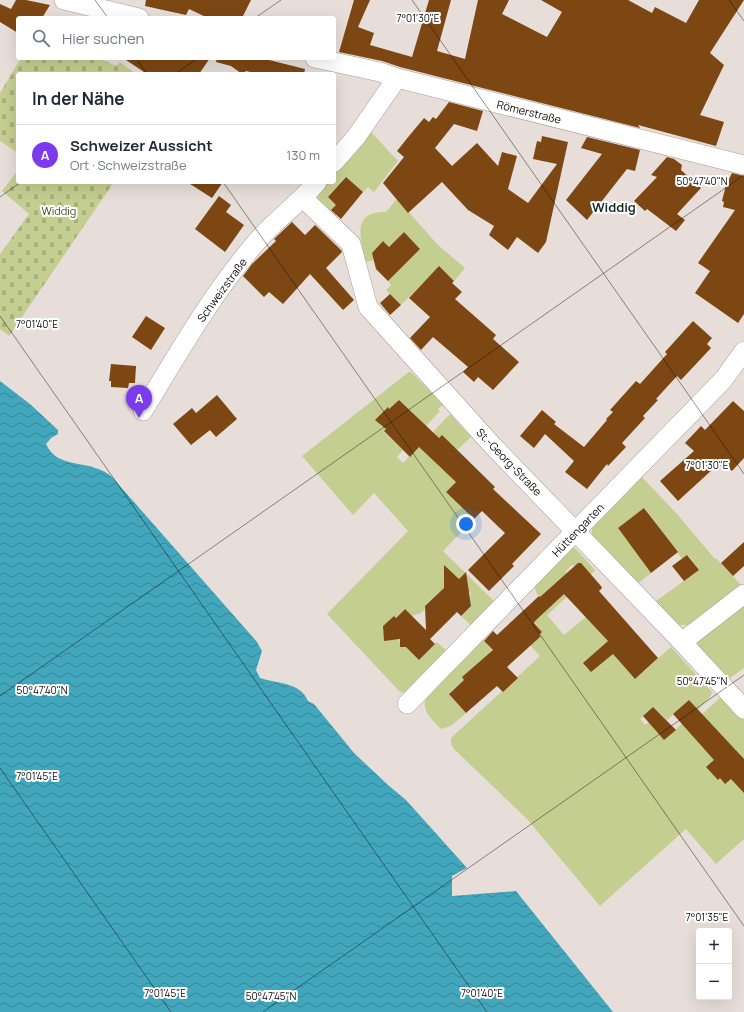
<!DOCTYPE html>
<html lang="de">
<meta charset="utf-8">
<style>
:root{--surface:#fff;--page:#f2f2f3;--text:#1f2937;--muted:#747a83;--line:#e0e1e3;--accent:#7c3aed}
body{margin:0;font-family:Manrope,sans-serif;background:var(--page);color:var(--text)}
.controls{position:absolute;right:12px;bottom:12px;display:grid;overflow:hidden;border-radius:4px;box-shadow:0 4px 16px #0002}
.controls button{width:36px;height:36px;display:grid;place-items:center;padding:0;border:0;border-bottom:1px solid var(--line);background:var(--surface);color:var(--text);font:20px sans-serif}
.you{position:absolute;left:466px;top:524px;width:14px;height:14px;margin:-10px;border:3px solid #fff;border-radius:50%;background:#1a73e8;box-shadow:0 0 0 6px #1a73e833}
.badge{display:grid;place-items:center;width:26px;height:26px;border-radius:50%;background:var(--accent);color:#fff;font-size:13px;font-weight:700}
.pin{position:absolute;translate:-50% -33px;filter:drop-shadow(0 1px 2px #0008)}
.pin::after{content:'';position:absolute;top:21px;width:14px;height:12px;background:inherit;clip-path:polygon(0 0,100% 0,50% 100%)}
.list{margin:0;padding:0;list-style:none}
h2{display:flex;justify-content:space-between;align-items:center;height:52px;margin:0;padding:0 16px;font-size:17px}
h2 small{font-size:13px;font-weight:400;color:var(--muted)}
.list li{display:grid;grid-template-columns:26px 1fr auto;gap:12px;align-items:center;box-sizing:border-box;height:60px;padding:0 16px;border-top:1px solid var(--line)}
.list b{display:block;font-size:15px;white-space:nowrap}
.list p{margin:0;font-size:13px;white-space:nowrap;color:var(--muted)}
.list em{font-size:13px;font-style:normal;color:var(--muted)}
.icon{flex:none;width:22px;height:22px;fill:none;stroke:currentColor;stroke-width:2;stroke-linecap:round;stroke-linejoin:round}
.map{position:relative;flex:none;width:744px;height:1012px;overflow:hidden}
.search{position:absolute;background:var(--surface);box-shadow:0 4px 16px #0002;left:16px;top:16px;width:320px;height:44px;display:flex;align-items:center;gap:10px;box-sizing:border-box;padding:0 14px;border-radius:4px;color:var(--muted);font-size:15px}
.panel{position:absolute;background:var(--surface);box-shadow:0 4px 16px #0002;left:16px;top:72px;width:320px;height:112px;border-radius:4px}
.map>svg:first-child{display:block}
.green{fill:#c5ce91}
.cemetery{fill:url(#cemetery-stones)}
.water{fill:url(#water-waves)}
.building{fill:#7d4713}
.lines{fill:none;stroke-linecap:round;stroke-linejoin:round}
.minor-casing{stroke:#a79e98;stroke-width:20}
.minor{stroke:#fff;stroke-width:19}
.ticks{fill:none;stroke:#0f0b0a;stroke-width:1;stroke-opacity:0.45}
.labels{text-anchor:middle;stroke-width:4;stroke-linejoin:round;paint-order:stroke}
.street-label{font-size:11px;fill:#0f0b0a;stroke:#fff}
.park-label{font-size:11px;fill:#42461e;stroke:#fff}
.quarter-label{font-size:13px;font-weight:bold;fill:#102f28;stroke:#fff}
.ticks-label{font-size:10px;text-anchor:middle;fill:#0f0b0a;stroke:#fff;stroke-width:4;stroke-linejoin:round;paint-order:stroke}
</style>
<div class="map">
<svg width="744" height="1012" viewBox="0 0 744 1012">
<defs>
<pattern id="cemetery-stones" width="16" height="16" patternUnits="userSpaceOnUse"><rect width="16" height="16" fill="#c5ce91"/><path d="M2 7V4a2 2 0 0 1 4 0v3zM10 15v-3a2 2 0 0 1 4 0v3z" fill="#a8b07c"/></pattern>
<pattern id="water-waves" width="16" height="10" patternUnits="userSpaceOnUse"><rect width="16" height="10" fill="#42a6bd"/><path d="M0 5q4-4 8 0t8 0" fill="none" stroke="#368598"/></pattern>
</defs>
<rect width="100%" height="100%" fill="#e8ded9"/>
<!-- green -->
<path class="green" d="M370,131L398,161L374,192L368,187L363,192L345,177L328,197L344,212L334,216L318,200L317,191L326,182H334V173Z
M397,199L438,245L465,268L454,281L439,267L401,305L386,290L391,285L388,281L420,249L404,232L389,247L383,241L372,253L374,260L366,262C360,239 351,211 386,212Z
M410,371L443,405L438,409L440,411L426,426L399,400L389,409L387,408L376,420L386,429L384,432L403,450L397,457L403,463L450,414L471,437L457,450L442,435L425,452L440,467L461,476L446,492L469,513L465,518L470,523L443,551L498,605L475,629L461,616L471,606L470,596L471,594L449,571L444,576V588L436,595L440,599L430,610L425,606V609L421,613L412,616L404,609L396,618L394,616L383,626L384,640L398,639L400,642V647H406L419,660L437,642L451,655L407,693L400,692L327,614L408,531L374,493L353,515L302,456Z
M640,475L677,514L715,559L716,558L741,585L689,625H678L652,604L699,570L688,555L682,559L645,508L618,528L627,541L630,539L644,557L641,560L651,573L636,585L592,536V526Z
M570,548H575L595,570L590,576L578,563L574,566L572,565L566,571L570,594L547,615L564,635L587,616L608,641L597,651L605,660L616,649L617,659L635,679L671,647L712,692L710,697L698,710L689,700L667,720L653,707L640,719L645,725L649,722L664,740L687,719L691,724L723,695L744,719V839L716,864L686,829L600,906L527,819L454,749L451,744V738L540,656L529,644L541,636L539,635L542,632L529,615L550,607L537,594L534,585Z
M744,604V668L726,681L701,650L698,643L701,637Z
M482,639L501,660L497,686L494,689L474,667L464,680L449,693L466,713L451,726L441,729C432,719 421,712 426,697Z"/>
<!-- cemetery -->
<path class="cemetery" d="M21,58H99L116,66L120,62L136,74H18V153L0,141V93Z
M18,170V182H114L9,336L0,329V254L29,214L2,191Z"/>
<!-- water -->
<path class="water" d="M0,381L30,404L58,430V434L51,438L46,444C58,471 91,458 112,477L257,642L262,651L256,670L260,678C279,684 300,682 308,701L314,704L354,753L388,785L406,800L467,868L452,876V896L516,891L613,1012H0Z"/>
<!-- building -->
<path class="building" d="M16,0H26L50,5L42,18H18V33L0,22V4L11,9Z
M146,0H251L242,18H208L189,9L186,15L145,6Z
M354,0H370L358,27L374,33L370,45L412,57L429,0H451L437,51L465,59L478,0H509L502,14L547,37L562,12L541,0H628L652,13L655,7L686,23L699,0H744L710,53L724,65L700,115L724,122L716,146L638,125L640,128L400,67L382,61L339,52Z
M123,58H210L199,74H147Z
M217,58H261L305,69L304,74H258L246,71L242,74L231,66L216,62Z
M449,102L483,111L477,131L454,124L435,148L452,166L477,143L498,166L502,152L517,156L508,189L528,203L557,164L533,159L537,141L541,142L542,136L568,142L546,242L538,253L517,237L508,250L489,235L494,226L468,210L442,182L408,213L383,183L404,157L397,151L409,136L424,118L429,122L433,117L436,119Z
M587,137L640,150L635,171L627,169L587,220L566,200L602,154L581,148Z
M667,157L674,159L682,165L681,170L701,188L677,214L685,220L676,231L647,209L645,211L634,201L657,177L651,175Z
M732,173L744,176V314L738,323L695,293L710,271L698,263L735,210L723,207L724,202L722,201L726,185Z
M346,177L363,192L341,219L331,210L336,205L328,197Z
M187,182H223L212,198Z
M219,196L231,205L226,212L244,225L225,252L195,229Z
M292,222L305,235L315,225L341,250L342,252L326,268L354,300L343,310L310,274L283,304L269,292L264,297L243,276L252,264L276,241L274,239Z
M404,232L420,249L388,281L376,269L372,253L383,241L389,247Z
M439,266L454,281L452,283L462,292L455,299L496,335L493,339L519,362L493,390L478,377L474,382L463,372L468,367L433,337L421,350L410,338L430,317L409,298Z
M390,294L401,305L390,315L380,303Z
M146,316L165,328L151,350L132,337Z
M693,321L712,338L707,344L711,348L681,380L677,376L656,399L658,400L643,416L645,418L622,443L626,447L608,466L607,464L587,489L565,472L574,461L545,434L534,448L520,436L542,410L556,422L554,424L584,447L607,420L606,419L613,412L610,410L636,381L640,384L667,354L665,352Z
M111,364L136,366L135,383H129L128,388L111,387V381H109Z
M217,395L237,419L216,437L210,430L191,445L173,424L192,408L196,413Z
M399,400L439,438L442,435L495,487L493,489L541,534L512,564L514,566L489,591L468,570L505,533L482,511L474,519L446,492L456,482L419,447L410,457L384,431L386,429L375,420L388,407L389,409Z
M733,401L744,411V458L732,471L723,463L715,471L713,469L678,501L660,481L694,451L685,443L701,426L705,430Z
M644,508L678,552L651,573L618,528Z
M744,542V566L733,576L721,563Z
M687,555L699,570L684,581L672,566Z
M578,563H581L601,586L602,588L599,591L658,658L635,679L613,654L591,672L583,663L608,641L564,594L535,621L534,623L542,632L539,635L541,636L507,667L518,678L503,692L497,686L466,713L449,694L464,680L462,677L493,650L484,641L493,631L497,635L539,596L540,597Z
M444,565L459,579L466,572L471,606L461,616L457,612L430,639L435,644L419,660L406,647H400V639L384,641L383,626L394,616L396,618L405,609L426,630L425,606L444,588Z
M689,700L744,759V793L731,779L725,784L720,778L718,780L706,767L714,760L673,714Z
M653,707L676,730L664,740L643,716Z"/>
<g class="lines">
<defs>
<path id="minor" d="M64,0L139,18
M315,58L380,72L397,78L744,165
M334,162L356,137L397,78
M303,198L351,244L368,307L492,445L682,642L744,709
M143,411C179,352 213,292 259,239C277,219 299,203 317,182
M682,642L744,594
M407,704L723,380L744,351"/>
</defs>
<!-- minor casing -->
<use href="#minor" class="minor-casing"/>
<!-- minor -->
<use href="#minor" class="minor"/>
</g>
<!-- ticks -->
<path class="ticks" d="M95,0L108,18M412,0L744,474M729,0L744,21M255,18L281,0M136,58L147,74M175,74L198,58M223,182L744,926M0,197L21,182M0,316L487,1012M0,696L744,175M0,768L171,1012M263,1012L744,675"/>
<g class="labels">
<!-- street labels -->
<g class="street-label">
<text transform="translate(529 112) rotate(14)" y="4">Römerstraße</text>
<text transform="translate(222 290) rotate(-54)" y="4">Schweizstraße</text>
<text transform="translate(509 462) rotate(46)" y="4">St.-Georg-Straße</text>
<text transform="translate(578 530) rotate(-46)" y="4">Hüttengarten</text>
</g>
<!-- park labels -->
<g class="park-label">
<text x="59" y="215">Widdig</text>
</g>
<!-- quarter labels -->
<g class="quarter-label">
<text x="614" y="212">Widdig</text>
</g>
</g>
<g class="ticks-label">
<text x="418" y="22">7°01'30"E</text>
<text x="702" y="185">50°47'40"N</text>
<text x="37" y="328">7°01'40"E</text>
<text x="707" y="469">7°01'30"E</text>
<text x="702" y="685">50°47'45"N</text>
<text x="42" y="694">50°47'40"N</text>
<text x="37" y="780">7°01'45"E</text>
<text x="707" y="921">7°01'35"E</text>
<text x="165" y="997">7°01'45"E</text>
<text x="482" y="997">7°01'40"E</text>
<text x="271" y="1000">50°47'45"N</text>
</g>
</svg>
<div class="controls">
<button>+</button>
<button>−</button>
</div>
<div class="you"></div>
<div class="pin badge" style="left:139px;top:418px">A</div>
<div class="search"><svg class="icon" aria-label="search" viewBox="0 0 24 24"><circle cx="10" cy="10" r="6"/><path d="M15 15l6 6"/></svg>Hier suchen</div>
<section class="panel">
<h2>In der Nähe<small></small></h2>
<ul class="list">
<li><span class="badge">A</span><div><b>Schweizer Aussicht</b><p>Ort · Schweizstraße</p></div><em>130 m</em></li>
</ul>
</section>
</div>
